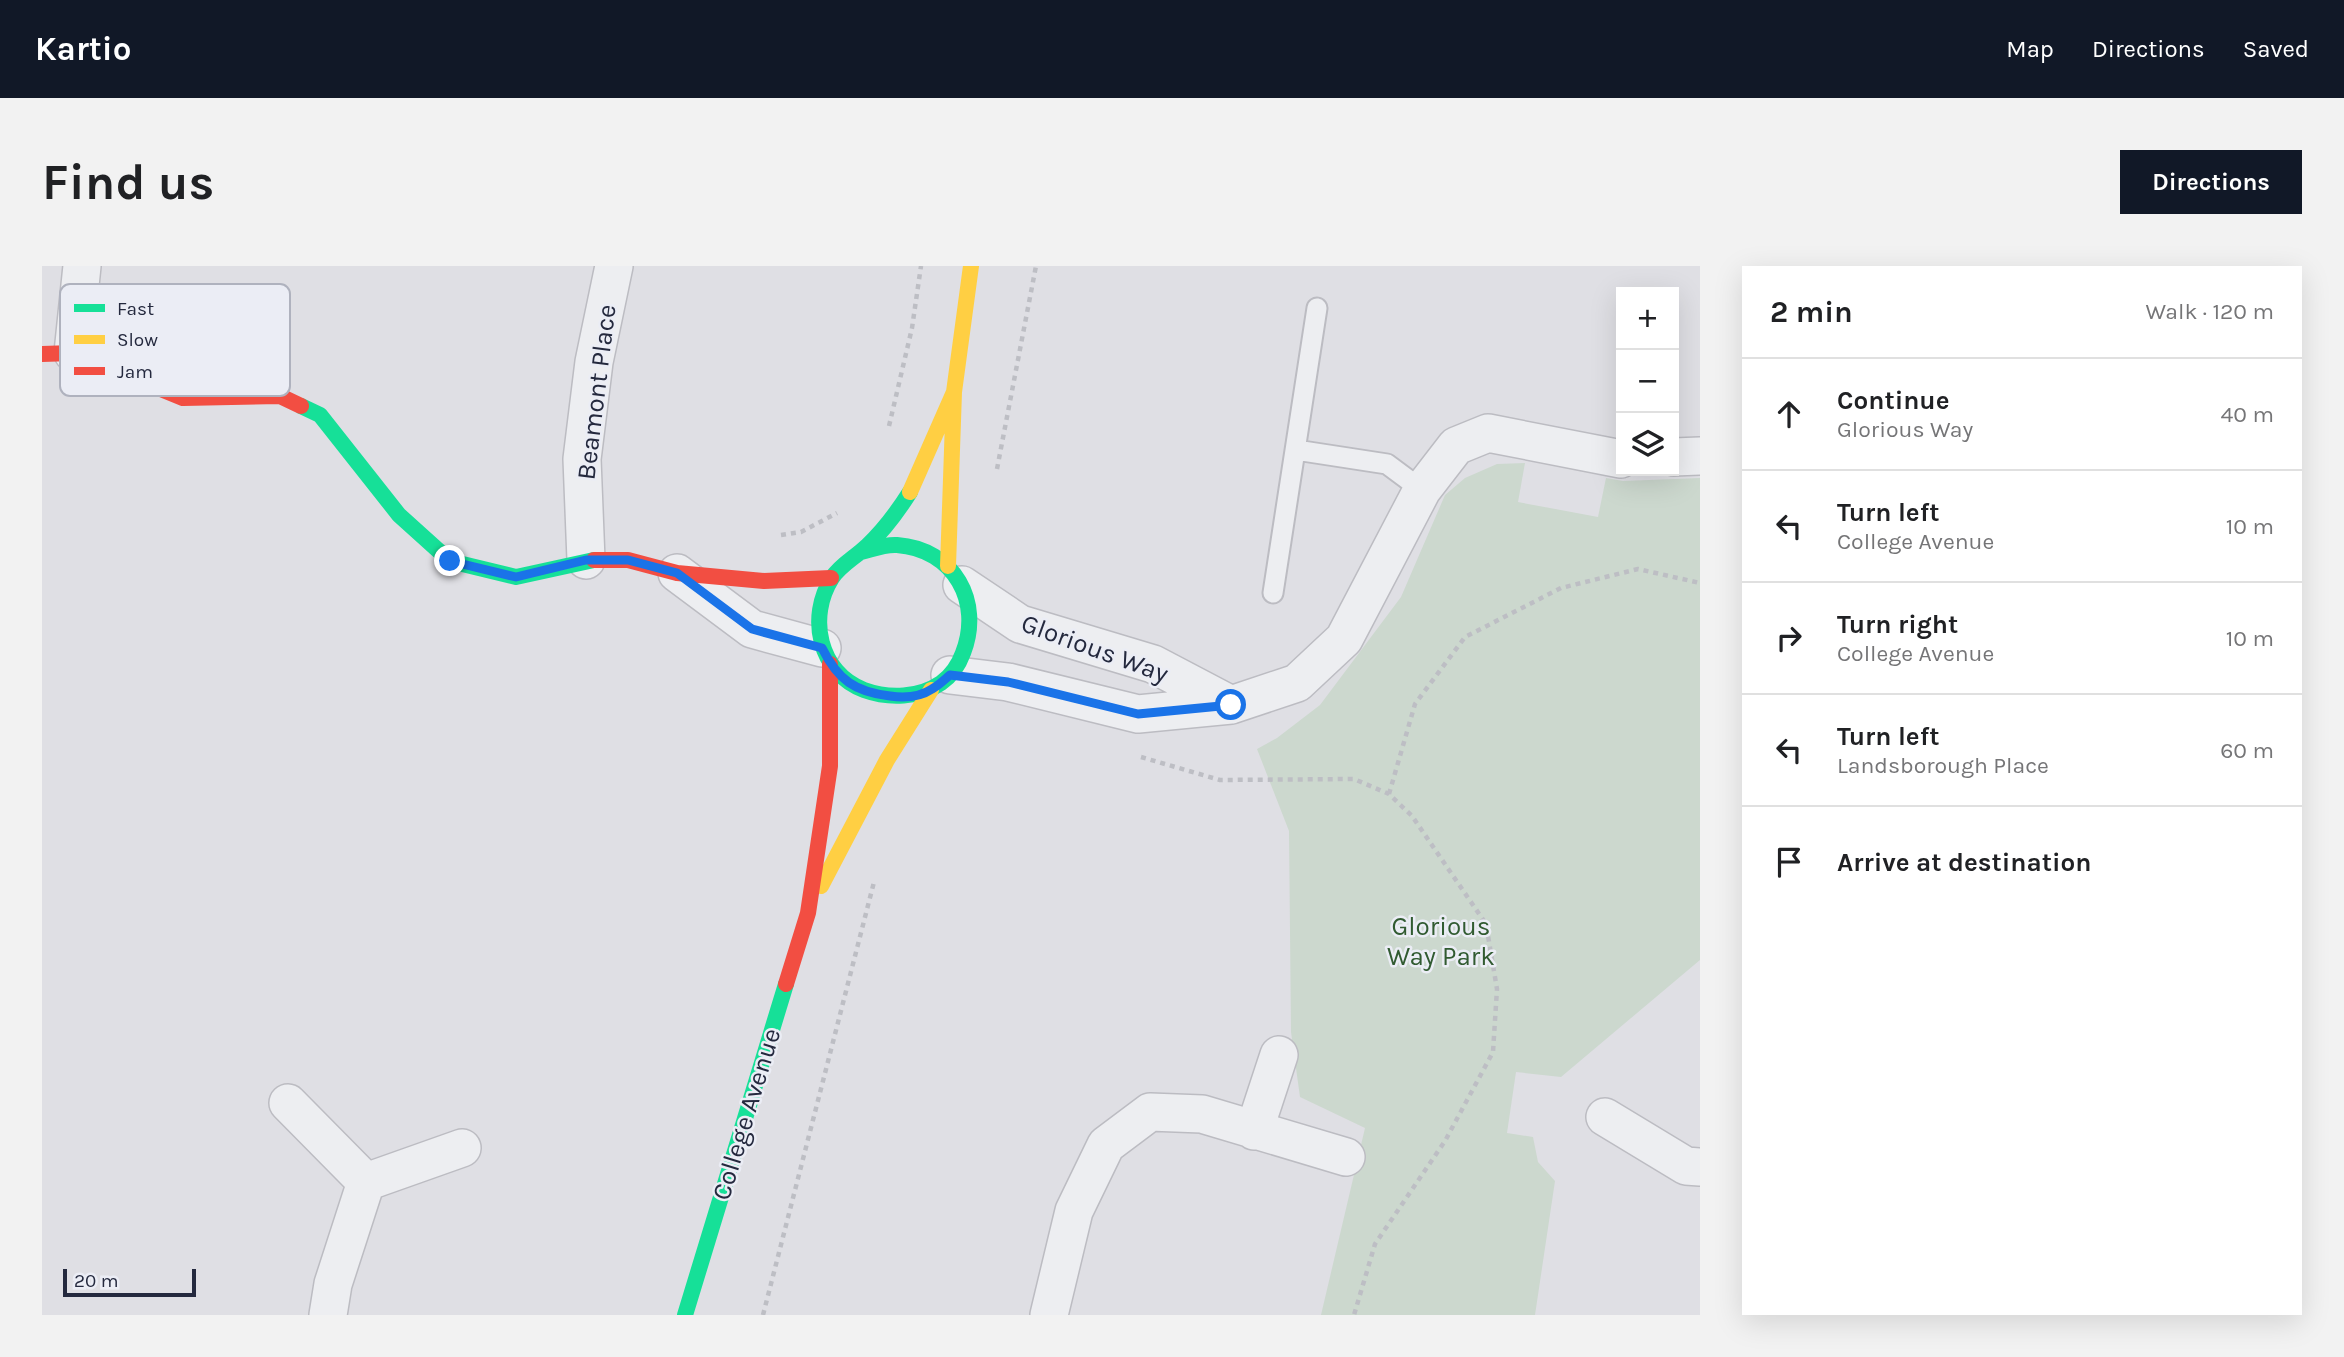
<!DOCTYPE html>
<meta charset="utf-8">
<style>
:root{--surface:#fff;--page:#f2f2f2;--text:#202124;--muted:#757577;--line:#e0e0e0;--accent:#111827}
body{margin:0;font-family:Karla,sans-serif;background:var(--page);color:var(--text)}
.controls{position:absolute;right:21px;top:21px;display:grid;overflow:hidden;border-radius:0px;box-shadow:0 7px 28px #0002}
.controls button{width:63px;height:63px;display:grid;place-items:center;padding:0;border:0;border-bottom:2px solid var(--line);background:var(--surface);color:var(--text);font:35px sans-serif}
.scale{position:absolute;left:21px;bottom:18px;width:133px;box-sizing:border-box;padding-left:7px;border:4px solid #24293e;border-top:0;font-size:19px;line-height:24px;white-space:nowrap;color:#24293e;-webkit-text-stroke:5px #ebedf5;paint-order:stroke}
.stop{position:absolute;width:21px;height:21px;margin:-16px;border:5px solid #1a73e8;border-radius:50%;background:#fff}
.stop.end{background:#1a73e8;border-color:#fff;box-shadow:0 2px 7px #0008}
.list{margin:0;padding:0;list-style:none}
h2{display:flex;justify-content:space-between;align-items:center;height:91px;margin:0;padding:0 28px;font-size:30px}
h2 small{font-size:23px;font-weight:400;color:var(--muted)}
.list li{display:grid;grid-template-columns:46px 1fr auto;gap:21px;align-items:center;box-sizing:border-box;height:112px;padding:0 28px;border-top:2px solid var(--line)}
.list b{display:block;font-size:26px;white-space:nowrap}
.list p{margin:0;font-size:23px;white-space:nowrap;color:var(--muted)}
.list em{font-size:23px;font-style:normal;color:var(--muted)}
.icon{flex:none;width:38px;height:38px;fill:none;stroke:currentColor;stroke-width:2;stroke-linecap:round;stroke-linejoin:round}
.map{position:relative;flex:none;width:1658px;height:1049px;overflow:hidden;border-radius:0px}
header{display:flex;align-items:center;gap:42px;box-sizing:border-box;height:98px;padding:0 35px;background:var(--accent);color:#fff}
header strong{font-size:33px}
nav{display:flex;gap:38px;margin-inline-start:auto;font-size:24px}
.intro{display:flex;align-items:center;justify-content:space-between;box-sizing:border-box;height:168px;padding:0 42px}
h1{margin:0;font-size:49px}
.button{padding:18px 32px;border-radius:0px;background:var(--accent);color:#fff;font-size:24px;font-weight:700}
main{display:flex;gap:42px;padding:0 42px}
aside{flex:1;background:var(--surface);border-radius:0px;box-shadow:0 7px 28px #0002}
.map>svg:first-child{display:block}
.green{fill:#ccd8ce}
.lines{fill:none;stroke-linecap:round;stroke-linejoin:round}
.lane-casing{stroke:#bcbcc2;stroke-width:23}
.street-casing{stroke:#bcbcc2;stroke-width:40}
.path{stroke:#bdbec4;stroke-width:4.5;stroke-dasharray:5 5;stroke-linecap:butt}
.lane{stroke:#edeef1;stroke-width:19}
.street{stroke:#edeef1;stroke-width:37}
.fast{stroke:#16e098;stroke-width:16}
.slow{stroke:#ffcf43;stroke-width:16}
.jam{stroke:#f24e42;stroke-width:16}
.route{stroke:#1a73e8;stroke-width:9}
.labels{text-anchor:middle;stroke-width:5;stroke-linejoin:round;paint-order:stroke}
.street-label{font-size:26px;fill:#24293e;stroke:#ebedf5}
.park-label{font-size:26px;fill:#315b31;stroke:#ebedf5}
.key{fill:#ebedf5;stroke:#afb2be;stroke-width:2}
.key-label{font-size:19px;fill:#24293e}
</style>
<header>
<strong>Kartio</strong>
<nav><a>Map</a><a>Directions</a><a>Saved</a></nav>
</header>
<div class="intro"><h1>Find us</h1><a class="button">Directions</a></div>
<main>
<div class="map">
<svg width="1658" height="1049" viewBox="0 0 1658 1049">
<rect width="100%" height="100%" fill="#dfdfe4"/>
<!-- green -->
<path class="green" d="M1483,197L1476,236L1556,251L1564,212L1581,215L1658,212V694L1519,811L1474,806L1465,867L1491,871L1496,896L1513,915L1493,1049H1279L1323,862L1258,831L1249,766L1247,565L1215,483L1235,472L1278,439L1359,331L1403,229L1423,212L1455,198Z"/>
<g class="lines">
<defs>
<path id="lane" d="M1254,184L1345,198L1380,224
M1231,327L1275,42"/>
<path id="street" d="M31,87L40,0
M1632,191L1658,190
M544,294L540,193L552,96L572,0
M635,307L710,363L780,382
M920,319L978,358L1111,398L1189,439
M908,409L966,416L1096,448L1189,439L1255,417L1302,373L1380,224L1414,180L1446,167L1579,193
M246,837L324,916L420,882
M1563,851L1644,900L1658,901
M1212,865L1237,789
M286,1049L291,1018L324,916
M1007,1049L1032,945L1064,879L1108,846L1160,848L1304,891"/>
</defs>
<!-- lane casing -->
<use href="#lane" class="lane-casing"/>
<!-- street casing -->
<use href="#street" class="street-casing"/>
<!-- path -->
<path class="path" d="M847,160L870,62L879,0
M955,203L994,0
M739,269L759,266L795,247
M1099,491L1178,514L1312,513L1347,528L1370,550L1444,658L1455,723L1451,786L1403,875L1333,978L1312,1049
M1347,528L1373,438L1423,371L1519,322L1596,303L1658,317
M721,1049L832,616"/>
<!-- lane -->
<use href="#lane" class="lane"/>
<!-- street -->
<use href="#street" class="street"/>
<!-- fast -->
<path class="fast" d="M259,140L278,149L357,249L408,295L474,311L552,294
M819,286C831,283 843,278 855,279C912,283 941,336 921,387C917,398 909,410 899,417C877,432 847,433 822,424C777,407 765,351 790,312C798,299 814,291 825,280C842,264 856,245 868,226
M643,1049L744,718"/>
<!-- slow -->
<path class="slow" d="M868,226L912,126
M906,300L912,126L929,0
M779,620L845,494L889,424"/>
<!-- jam -->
<path class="jam" d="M0,88L31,87L141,132L238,130L259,140
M552,294H586L635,307L722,315L789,312
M744,718L766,647L788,500V398"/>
</g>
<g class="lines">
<!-- route -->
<path class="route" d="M408,295L474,311L544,294H586L635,307L710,363L780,382C796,414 813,426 848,430C862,432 878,431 890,423C897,419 902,414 908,409L966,416L1096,448L1189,439"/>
</g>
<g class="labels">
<!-- street labels -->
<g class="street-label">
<text transform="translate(554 126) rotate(-83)" y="9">Beamont Place</text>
<text transform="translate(1053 382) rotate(20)" y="9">Glorious Way</text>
<text transform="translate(704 848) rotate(-73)" y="9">College Avenue</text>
</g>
<!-- park labels -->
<g class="park-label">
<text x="1399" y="669">Glorious<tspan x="1399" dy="30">Way Park</tspan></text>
</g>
</g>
<!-- legend -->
<rect x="18" y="18" width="230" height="112" rx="10" class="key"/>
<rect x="32" y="38" width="31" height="8" fill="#16e098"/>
<rect x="32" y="69" width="31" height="9" fill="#ffcf43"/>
<rect x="32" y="101" width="31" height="8" fill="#f24e42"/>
<g class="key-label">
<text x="75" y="49">Fast</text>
<text x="75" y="80">Slow</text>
<text x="75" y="112">Jam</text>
</g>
</svg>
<div class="controls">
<button>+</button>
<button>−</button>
<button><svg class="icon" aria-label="layers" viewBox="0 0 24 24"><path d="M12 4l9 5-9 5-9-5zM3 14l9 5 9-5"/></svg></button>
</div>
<div class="scale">20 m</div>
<div class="stop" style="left:1189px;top:439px"></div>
<div class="stop end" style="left:408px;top:295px"></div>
</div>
<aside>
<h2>2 min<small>Walk · 120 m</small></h2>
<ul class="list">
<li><svg class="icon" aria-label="ahead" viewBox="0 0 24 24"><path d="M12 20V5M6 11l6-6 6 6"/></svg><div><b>Continue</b><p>Glorious Way</p></div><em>40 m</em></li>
<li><svg class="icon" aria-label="left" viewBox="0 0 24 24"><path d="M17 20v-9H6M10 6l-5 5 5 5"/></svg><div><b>Turn left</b><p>College Avenue</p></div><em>10 m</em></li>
<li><svg class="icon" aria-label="right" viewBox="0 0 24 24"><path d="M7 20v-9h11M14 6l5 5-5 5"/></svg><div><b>Turn right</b><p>College Avenue</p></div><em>10 m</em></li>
<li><svg class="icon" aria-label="left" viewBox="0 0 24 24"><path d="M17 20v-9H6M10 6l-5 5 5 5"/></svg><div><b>Turn left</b><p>Landsborough Place</p></div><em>60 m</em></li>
<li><svg class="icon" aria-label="arrive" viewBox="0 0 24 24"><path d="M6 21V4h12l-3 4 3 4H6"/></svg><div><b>Arrive at destination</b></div></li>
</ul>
</aside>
</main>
